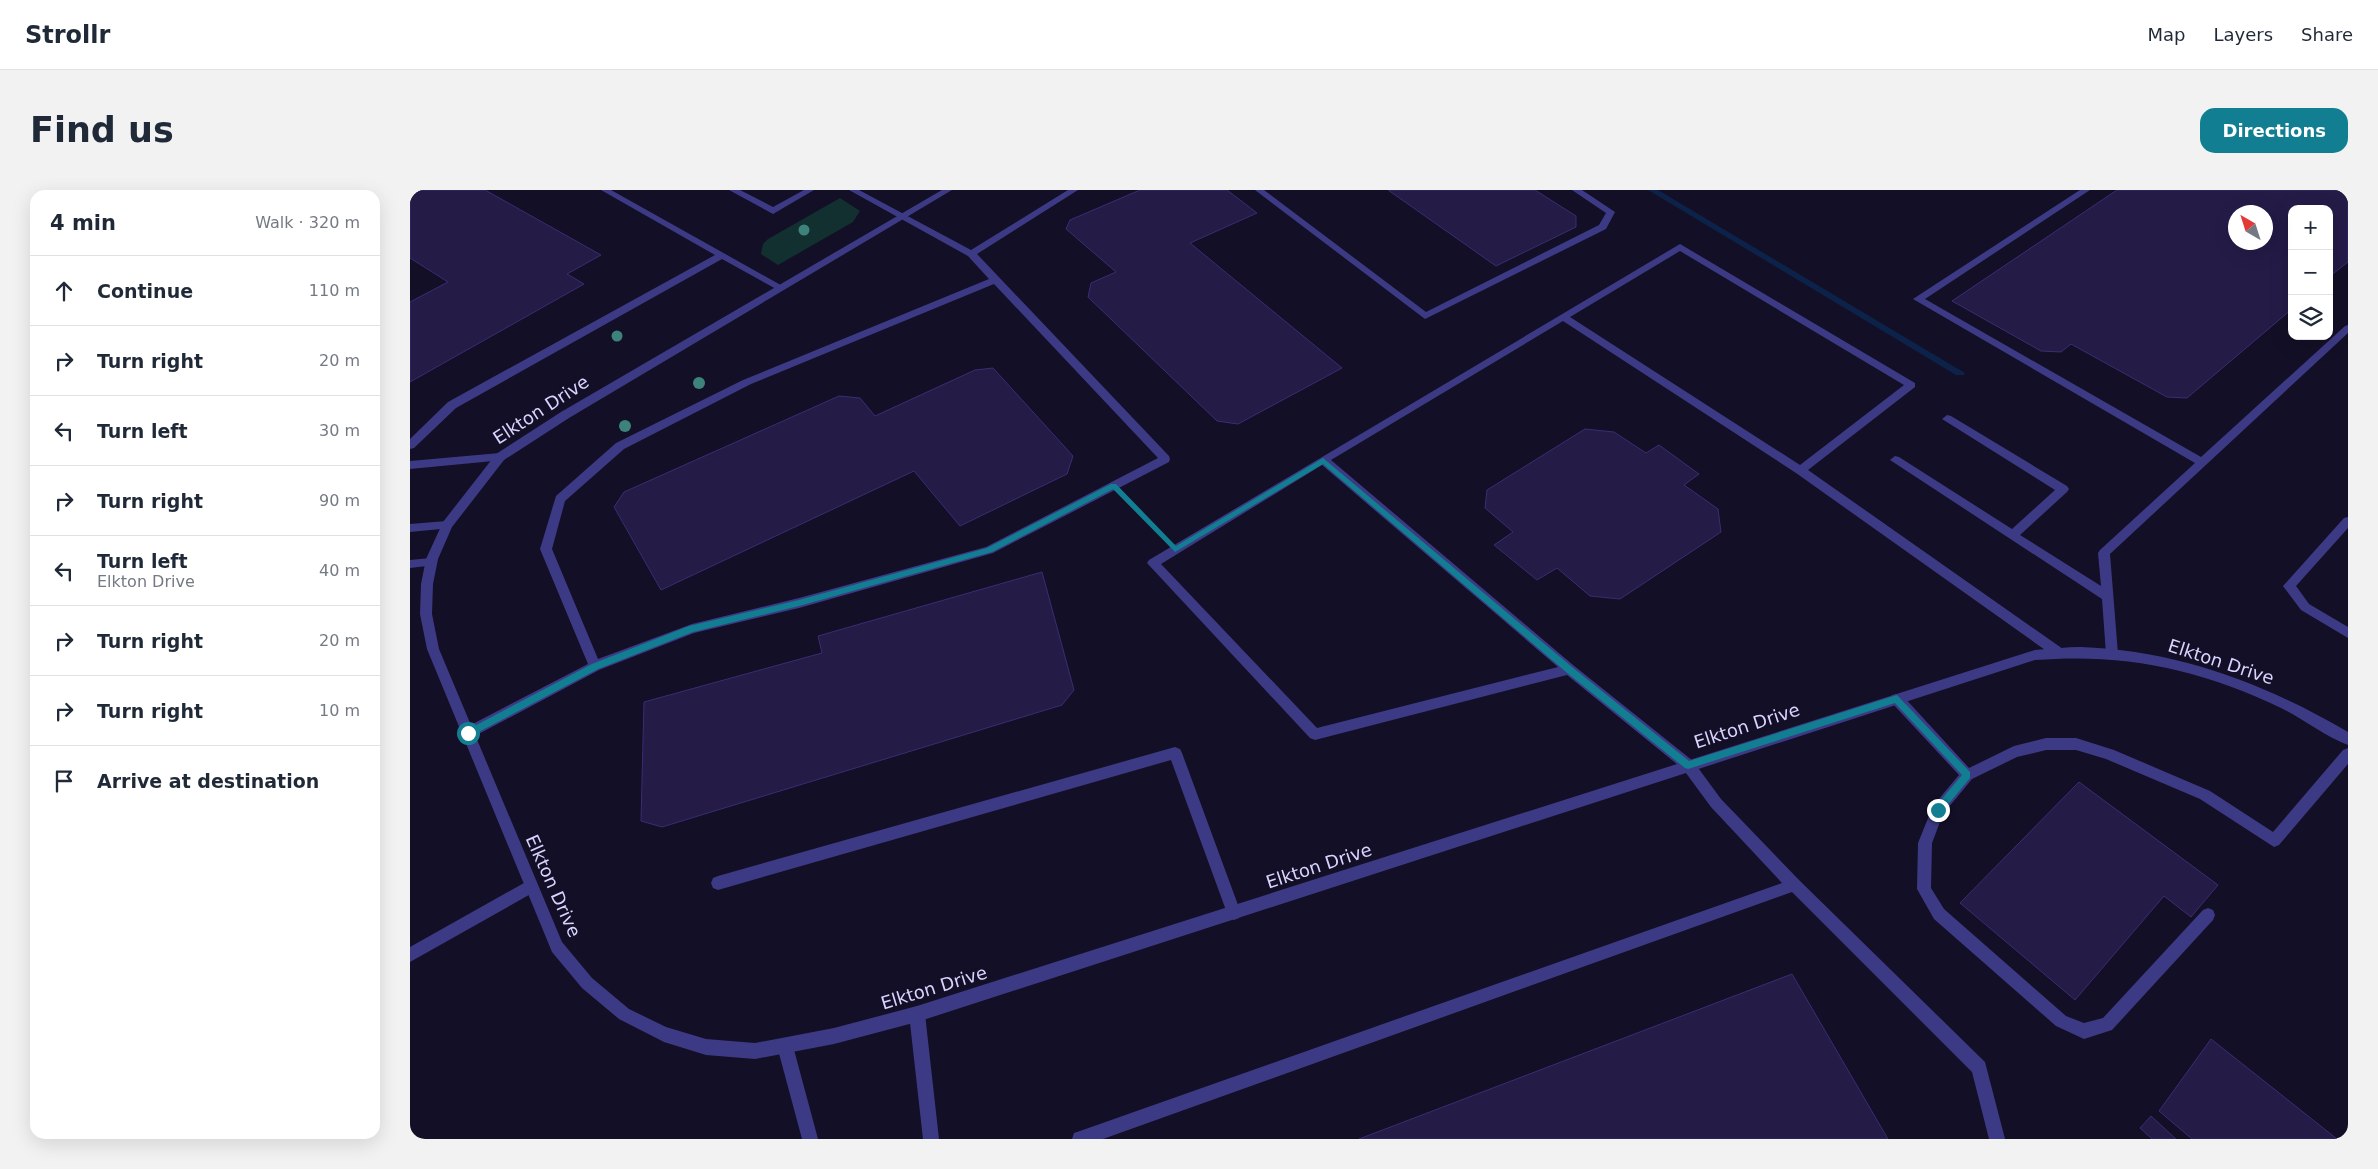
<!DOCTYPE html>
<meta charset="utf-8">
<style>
:root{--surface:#fff;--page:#f2f2f3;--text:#1f2937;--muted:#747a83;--line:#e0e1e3;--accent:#117e91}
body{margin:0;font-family:"DejaVu Sans",sans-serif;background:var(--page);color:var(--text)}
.controls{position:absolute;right:15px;top:15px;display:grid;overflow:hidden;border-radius:10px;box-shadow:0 5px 20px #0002}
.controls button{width:45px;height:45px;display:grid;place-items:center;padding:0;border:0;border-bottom:1px solid var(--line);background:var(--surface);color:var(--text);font:25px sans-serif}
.compass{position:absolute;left:1818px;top:15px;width:45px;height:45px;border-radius:50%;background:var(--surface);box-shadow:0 5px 20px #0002;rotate:321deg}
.stop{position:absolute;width:15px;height:15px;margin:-11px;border:4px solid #117e91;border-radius:50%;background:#fff}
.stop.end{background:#117e91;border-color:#fff;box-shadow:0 1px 5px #0008}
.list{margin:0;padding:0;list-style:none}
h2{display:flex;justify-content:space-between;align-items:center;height:65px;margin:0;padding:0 20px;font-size:21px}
h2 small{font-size:16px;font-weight:400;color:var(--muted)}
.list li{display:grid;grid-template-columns:32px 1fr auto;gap:15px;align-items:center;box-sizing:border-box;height:70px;padding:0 20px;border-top:1px solid var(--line)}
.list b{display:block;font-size:19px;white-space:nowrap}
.list p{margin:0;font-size:16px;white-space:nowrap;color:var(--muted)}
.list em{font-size:16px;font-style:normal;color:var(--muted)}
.icon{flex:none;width:28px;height:28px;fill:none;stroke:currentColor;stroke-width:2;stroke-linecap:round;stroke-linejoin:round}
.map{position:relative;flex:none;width:1938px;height:949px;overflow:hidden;border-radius:15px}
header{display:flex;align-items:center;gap:30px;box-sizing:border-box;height:70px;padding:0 25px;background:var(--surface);border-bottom:1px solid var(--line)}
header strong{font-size:24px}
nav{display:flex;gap:28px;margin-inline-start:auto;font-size:18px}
.intro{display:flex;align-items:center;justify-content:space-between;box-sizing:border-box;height:120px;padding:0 30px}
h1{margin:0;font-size:35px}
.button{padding:12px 22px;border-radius:15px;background:var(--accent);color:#fff;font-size:18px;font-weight:700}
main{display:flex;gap:30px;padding:0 30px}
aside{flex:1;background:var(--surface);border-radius:15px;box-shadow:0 5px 20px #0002}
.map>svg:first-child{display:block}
.green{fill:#12302f}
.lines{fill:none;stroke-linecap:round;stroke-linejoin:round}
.stream{fill:#0c2248;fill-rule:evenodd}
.building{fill:#241b47;stroke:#3b2d73;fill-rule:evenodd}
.path{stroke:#2fb8b0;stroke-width:3;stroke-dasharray:2.5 4;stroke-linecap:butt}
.service{fill:#3d3a85;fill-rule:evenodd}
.tertiary{fill:#3d3a85;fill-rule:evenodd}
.tree{fill:#3d827b}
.route{fill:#117e91}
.labels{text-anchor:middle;stroke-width:5;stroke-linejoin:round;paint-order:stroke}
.street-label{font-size:18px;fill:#d9d4ff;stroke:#130f26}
</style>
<header>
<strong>Strollr</strong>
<nav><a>Map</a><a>Layers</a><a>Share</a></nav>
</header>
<div class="intro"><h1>Find us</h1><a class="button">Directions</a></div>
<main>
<aside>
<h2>4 min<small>Walk · 320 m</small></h2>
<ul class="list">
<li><svg class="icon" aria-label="ahead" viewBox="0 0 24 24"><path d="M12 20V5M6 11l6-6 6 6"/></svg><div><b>Continue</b></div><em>110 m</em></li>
<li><svg class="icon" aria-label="right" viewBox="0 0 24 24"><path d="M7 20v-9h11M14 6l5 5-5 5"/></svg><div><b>Turn right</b></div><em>20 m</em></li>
<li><svg class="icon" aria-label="left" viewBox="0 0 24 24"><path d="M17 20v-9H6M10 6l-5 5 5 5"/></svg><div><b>Turn left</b></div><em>30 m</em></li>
<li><svg class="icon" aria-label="right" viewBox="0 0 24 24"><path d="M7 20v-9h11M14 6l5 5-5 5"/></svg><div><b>Turn right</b></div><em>90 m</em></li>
<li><svg class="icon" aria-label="left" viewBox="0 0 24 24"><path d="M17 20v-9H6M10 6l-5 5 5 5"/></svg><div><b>Turn left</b><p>Elkton Drive</p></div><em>40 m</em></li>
<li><svg class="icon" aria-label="right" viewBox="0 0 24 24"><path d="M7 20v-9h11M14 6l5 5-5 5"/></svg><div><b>Turn right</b></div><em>20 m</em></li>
<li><svg class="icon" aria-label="right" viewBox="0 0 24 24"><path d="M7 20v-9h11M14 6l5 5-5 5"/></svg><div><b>Turn right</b></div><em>10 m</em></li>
<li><svg class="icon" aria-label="arrive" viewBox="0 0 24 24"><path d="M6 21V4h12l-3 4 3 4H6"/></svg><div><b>Arrive at destination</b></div></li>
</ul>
</aside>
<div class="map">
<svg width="1938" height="949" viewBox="0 0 1938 949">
<rect width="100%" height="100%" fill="#130f26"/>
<!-- green -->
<path class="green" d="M430,8L450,21L443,32L368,75L351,64L353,54L358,49Z"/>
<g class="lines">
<!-- stream -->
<path class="stream" d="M1238,0H1248L1555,183L1554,185H1546Z"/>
</g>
<!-- building -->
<path class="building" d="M0,0H75L191,65L157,84L174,94L0,192V112L38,92L0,68Z
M730,0H817L847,23L780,53L932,178L828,234L807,231L678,107L681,93L706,82L656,39L660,30Z
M978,0H1125L1166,26V37L1086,76Z
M1707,0H1938V72L1919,87V19H1882V119L1777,208L1757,207L1661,154L1651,162L1631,161L1542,111ZM1826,22H1856V52H1826Z
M583,178L663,266L657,284L550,336L504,281L251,400L204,317L214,302L429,206L450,208L465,226L565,180Z
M1175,239L1204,242L1236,263L1249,255L1289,284L1274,295L1308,319L1311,342L1210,409L1180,406L1147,378L1127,390L1084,355L1103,342L1075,318L1077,300Z
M632,382L664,500L652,515L252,637L231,631L234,512L412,463L408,446Z
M1669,592L1808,695L1781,727L1754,706L1665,810L1550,713Z
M1382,784L1478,949H949Z
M1801,849L1927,949H1782L1749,921Z
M1741,926L1766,949H1742L1730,938Z"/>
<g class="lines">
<!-- path -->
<path class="path" d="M723,316L747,340"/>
<!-- service -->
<path class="service" d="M191,0H201L376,98L371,101L368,100L312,69L46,218L4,258L0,259V249L38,212L305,65Z
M319,0H330L363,17L394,0H404L363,24Z
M439,0H449L561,60L658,0H668L567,64L759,266L760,269L759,272L583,363L389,418L284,443L189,480L63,547L58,549L53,547L51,543L53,539L178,474L130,359L146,306L206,253L333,190L579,89L558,66ZM584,94L748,268L576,357L389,408L282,434L188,469L142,359L155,311L214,259L341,194Z
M845,0H854L1016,122L1189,35L1196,23L1162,0H1172L1205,22L1196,39L1015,129Z
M1670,0H1680L1515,109L1791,267L1935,136L1938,135V143L1700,364L1708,464L1706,468H1698L1696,464L1692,409L1480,270L1485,266L1489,267L1602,339L1645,300L1532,229L1537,225L1541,226L1657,296L1659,299L1657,302L1610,345L1691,396L1688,363L1690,360L1785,273L1503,109Z
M1270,54L1505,193V197L1398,280L1653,459L1655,463L1653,467H1645L1386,283L1153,131L921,270L1163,475L1283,571L1311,609L1389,690L1575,872L1595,949H1579L1562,882L1382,702L693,949H662L664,943L670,941L1372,693L1301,617L1273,579L1157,485L905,550L900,548L737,373L739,370ZM1270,61L1494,195L1390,275L1160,127ZM912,275L1148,477L907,538L751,374Z
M90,263L95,267L94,270L0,279V271Z
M1938,327V338L1886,396L1899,414L1938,437V448L1891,420L1873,396L1934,328Z
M37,331L41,332L43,335L41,338L0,342V334Z
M21,368L27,372L25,375L0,378V370Z
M1487,504L1492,505L1559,578L1604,556L1636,548H1666L1704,560L1800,601L1863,642L1933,560L1938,558V574L1869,655L1864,657L1790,609L1696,569L1666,560H1636L1607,567L1562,589L1533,624L1522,653L1521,698L1534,719L1656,826L1674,833L1693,828L1793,720L1798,718L1803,720L1805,725L1803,730L1702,840L1674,849L1646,836L1524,729L1507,699L1508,653L1523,616L1549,585L1482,513L1481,509L1482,505Z
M765,557L770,559L772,563L831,723L829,728L824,730L819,728L817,723L761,570L308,700L303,698L301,693L303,688L308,686Z
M121,689L126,691L128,696L126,701L0,772V757Z
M507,816L512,819L515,824L529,949H513L499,824L502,819Z
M375,848L381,850L383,856L408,949H392L367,856L369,850Z"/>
<!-- tertiary -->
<path class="tertiary" d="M532,0H542L159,228L94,270L42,337L28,369L23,394L22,424L29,459L152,752L182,788L219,819L256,837L296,849L345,853L424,838L507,816L1625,460C1640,459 1656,457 1671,457C1767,460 1856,494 1938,542V555C1916,547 1893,529 1871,518C1791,479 1714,463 1625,470L507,832L424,854L345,869L296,865L254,852L209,829L172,798L142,762L17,459L10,424L11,394L16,369L33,332L86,264L151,222Z"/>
</g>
<!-- trees -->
<g class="tree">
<circle cx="394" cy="40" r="5.5"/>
<circle cx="207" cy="146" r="5.5"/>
<circle cx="289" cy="193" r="6"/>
<circle cx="215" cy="236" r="6"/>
</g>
<!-- route -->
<path class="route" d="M913,268L1162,477L1279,571L1487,505L1560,582V588L1531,623H1525V617L1552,585L1485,513L1278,579L1275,578L1156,482L913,274L765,362L703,299L582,362L389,416L283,442L188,479L61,546H55L54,543L55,541L182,474L279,436L389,410L577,358L701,294H706L766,356Z"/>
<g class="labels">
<!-- street labels -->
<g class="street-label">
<text transform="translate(131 220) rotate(-33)" y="6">Elkton Drive</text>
<text transform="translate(1811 472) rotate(18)" y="6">Elkton Drive</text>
<text transform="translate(1337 536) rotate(-18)" y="6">Elkton Drive</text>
<text transform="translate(909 676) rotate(-18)" y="6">Elkton Drive</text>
<text transform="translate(143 696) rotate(66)" y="6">Elkton Drive</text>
<text transform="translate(524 798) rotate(-17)" y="6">Elkton Drive</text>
</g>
</g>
</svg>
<div class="controls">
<button>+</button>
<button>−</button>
<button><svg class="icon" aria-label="layers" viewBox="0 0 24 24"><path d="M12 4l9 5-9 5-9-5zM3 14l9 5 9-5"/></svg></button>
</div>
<svg class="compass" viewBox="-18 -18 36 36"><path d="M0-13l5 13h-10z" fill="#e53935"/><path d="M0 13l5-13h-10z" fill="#747a83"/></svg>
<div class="stop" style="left:58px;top:543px"></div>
<div class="stop end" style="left:1528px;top:620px"></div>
</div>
</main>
